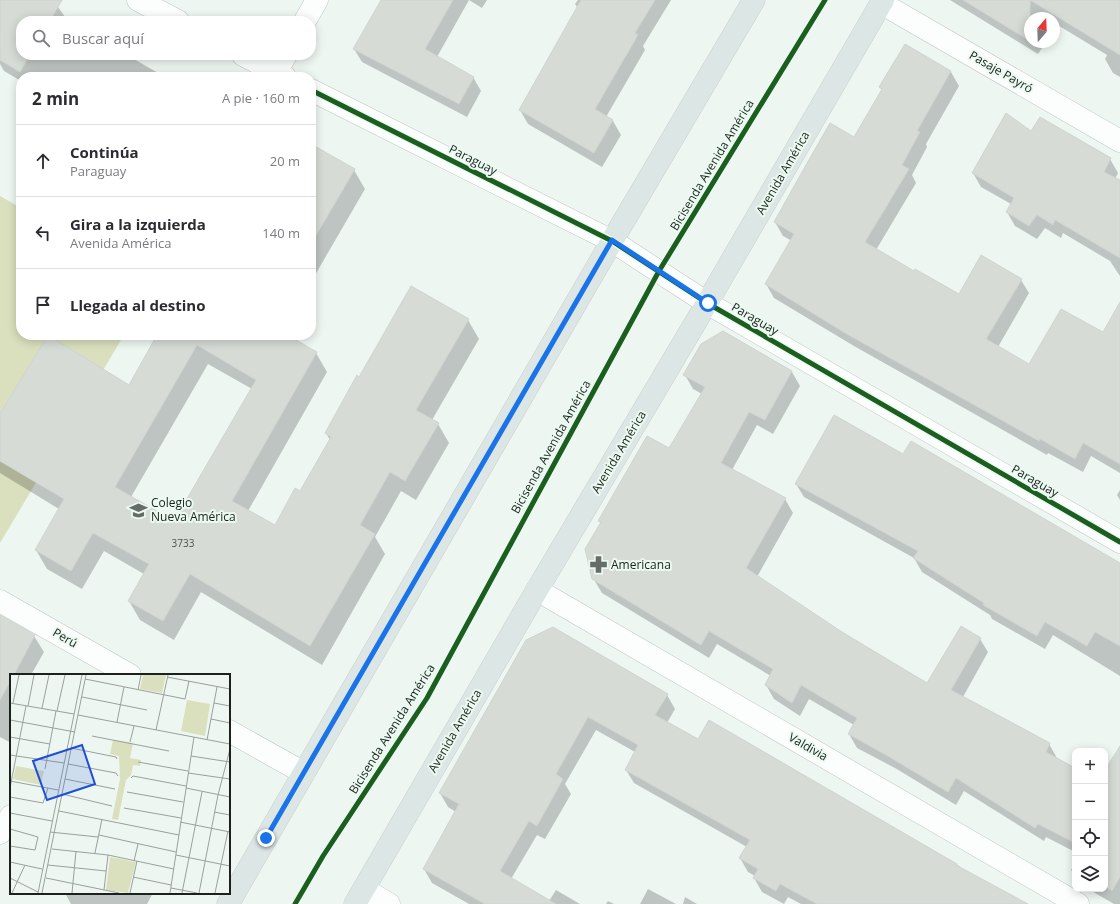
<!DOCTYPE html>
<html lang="es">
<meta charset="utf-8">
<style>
:root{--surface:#fff;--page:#f2f2f3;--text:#2b2b33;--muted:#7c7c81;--line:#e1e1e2}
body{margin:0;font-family:"Open Sans",sans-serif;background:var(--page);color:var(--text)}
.controls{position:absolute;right:12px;bottom:12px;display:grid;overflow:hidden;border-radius:8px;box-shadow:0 2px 10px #0003}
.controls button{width:36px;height:36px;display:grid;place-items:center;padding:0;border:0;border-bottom:1px solid var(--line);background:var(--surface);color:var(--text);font:20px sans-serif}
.compass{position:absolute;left:1024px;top:12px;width:36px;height:36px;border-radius:50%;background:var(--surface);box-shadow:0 2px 10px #0003;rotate:19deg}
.stop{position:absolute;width:12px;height:12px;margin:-9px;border:3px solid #1a73e8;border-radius:50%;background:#fff}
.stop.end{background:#1a73e8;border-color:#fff;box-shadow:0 1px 4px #0008}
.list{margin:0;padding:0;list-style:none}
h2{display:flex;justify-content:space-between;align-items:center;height:52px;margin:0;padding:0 16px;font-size:17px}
h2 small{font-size:13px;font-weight:400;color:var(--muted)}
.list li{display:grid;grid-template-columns:26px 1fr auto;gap:12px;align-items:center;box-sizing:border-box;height:72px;padding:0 16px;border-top:1px solid var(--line)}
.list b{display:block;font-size:15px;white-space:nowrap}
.list p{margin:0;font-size:13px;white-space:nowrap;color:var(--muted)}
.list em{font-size:13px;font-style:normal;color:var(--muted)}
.icon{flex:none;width:22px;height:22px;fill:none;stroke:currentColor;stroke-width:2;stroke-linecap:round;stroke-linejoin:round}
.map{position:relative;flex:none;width:1120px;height:904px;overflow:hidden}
.search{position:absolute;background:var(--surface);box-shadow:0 2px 10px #0003;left:16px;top:16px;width:300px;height:44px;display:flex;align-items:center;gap:10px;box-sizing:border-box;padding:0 14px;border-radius:16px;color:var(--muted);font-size:15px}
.panel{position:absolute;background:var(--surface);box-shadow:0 2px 10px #0003;left:16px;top:72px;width:300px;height:268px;border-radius:16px}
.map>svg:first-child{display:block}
.green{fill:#dadfbd}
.shadow{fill:#0003;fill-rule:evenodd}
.building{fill:#d6dbd6;stroke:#cfd4d0;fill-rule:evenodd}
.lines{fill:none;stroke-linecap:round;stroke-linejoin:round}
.minor-casing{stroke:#c0c6c3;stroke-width:23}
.major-casing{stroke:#cbcfcd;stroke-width:23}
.minor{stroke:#fcfefd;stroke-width:22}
.major{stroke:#dce7e5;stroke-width:22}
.cycleway-casing{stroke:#ebfaf1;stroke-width:8}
.cycleway{stroke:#1b5e20;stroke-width:5}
.route{stroke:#1a73e8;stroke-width:5}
.labels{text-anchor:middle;stroke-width:4;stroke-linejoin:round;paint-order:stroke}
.number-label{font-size:10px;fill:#4c524e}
.street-label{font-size:12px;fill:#1c211e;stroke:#ebfaf1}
.poi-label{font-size:12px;fill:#1c211e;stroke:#ebfaf1;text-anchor:start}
.inset-road{fill:none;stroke:#9aa19d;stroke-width:1}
.view{fill:#1d4ed8;fill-opacity:0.15;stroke:#1d4ed8;stroke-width:2}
.inset-edge{fill:none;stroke:#1c211e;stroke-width:2}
</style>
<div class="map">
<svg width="1120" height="904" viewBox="0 0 1120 904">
<rect width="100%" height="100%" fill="#eef6f2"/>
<!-- green -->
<path class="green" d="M0,196L21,208V335H124L0,543Z"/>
<!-- shadow -->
<path class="shadow" d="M0,0H47L58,7L68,21H21V55H127L165,77H21V81L4,71L0,64Z
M382,0H487L482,8L469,0L437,57L473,77L481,91L467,117L362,62L354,49Z
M578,0H671L643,46L645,50L606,117L613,121L621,135L602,167L528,124L520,110L578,8L575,4Z
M950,0H1120V77L1113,73L1105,59L1107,55L1056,24L1054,28V18H1030V42H1046L1038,54Z
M905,45L951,72L959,86L926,144L927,147L912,175L916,183L876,250L914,273L959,295L1021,280L1029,293L998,347L1029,365L1103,333L1120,304V473L1091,456L1083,472L1048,453L1047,455L854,346L774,298L766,284L792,241L783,236L775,222L854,138L882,91L880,87Z
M1031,133L1110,159L1118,173L1115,179L1120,182V276L1110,261L1063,233L1061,238L1045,228L1037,239L1015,226L1007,212L1011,204L981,187L973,173Z
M311,145L354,170L365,189L311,282Z
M468,320L479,339L432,420L438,424L449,443L416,500L401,491L375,537L385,554L322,665L201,592L174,640L140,620L129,601L144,574L104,551L82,589L47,569L36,550L59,509L0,473V416L129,386L159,335H285L316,353L327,372L248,511L275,526L301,492L330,440L326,433L360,378ZM208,364L252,389L175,522L131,497Z
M792,372L800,386L773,434L757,425L732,470L785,499L793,513L757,577L841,632L928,684L980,639L988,652L963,697L1049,744L1057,758L1075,769V852L1046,837L1044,841L964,791L956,805L895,768L857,748L849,734L854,725L809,699L800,716L774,699L766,685L771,676L717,644L709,658L602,593L593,578L601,524L599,521L669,450L702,394L693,389L685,375Z
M903,455L1120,564V676L1053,635L1045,649L992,619L990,615L922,572L914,558L804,497L796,484Z
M1120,490V500L1117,495Z
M0,616L34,636L44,652L31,675H11V743L0,737Z
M527,640L667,695L675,709L667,723L698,741L710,721L956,864L1016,904H801L788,897L784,904L762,892L754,878L755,876L748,872L740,858L747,847L634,783L626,770L635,752L596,730L565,784L571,794L545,839L537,835L511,879L549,901L556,890L580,904H469L432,883L424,869L456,812L448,807L440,793Z
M1105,775L1120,784V904H1114L1088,889H1105Z
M1075,863V876L1071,870Z
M648,889L676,904H640Z
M65,893H153L147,904H71Z
M685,897L697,904H683Z
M608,901L614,904H606Z"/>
<!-- building -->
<path class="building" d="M0,0H62L50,21H21V55H30L20,72L0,60Z
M381,0H453L425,49L474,77L459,104L353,49Z
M581,0H655L635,33L638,35L595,109L613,120L594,153L519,110Z
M963,0H1120V55L1030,0V41Z
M905,44L951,71L917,131L920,132L902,165L909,169L865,242L914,271L915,269L959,294L981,255L1022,279L986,339L1029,364L1061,309L1103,332L1120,302V464L1083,443L1075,459L1040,439L1039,441L845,333L765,284L794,234L774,222L802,172L830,123L854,137L882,89L879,87Z
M1006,113L1031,131L1040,117L1111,158L1104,172L1120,180V258L1055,220L1053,225L1037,215L1029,226L1006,212L1014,198L972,173Z
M311,144L355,169L311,244Z
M411,286L469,319L416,410L439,423L405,481L390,472L360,525L375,534L310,646L190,574L163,621L128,601L149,564L93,533L71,571L35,550L64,499L0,461V414L48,335L129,385L157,335H287L317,352L232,501L275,525L295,488L300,491L331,437L325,433L357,375L359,377ZM197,345L256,380L174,521L115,487Z
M723,331L792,371L765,420L749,412L721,463L786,498L746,568L842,632L927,683L961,626L981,638L951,690L1050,743L1046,752L1075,768V843L1038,824L1035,828L956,778L948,792L886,755L848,734L857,718L828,701L801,685L792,703L765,685L773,669L709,631L701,645L592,579L585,549L601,522L598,521L647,436L669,448L705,387L683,375L701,344Z
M834,415L903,454L911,441L1120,563V646L1095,632L1087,646L1045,622L1037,636L983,605L984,603L913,558L918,551L795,484Z
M0,615L35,635L14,675H11V680L0,700Z
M553,627L668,694L655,715L698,739L709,720L957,864L956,865L1028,904H817L780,884L776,891L753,878L758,869L739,858L750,840L625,770L638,745L588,717L556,774L563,779L537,826L529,821L500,871L556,904H485L423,869L459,804L439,793L526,640Z
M1120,746V877L1112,891L1105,886V770Z"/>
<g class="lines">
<defs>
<path id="minor" d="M138,0L178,21
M881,3L1120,141
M305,21L317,0
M243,55L285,77
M273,77L286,55
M311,90L612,241L707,303L1120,542
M537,590L1078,904
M0,601L130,675
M229,731L304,773
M0,833L11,816
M364,889L389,904"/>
<path id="major" d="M228,904L612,241L754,0
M355,904L537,590L707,303L883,0"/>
</defs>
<!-- minor casing -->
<use href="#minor" class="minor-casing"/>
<!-- major casing -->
<use href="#major" class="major-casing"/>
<!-- minor -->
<use href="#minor" class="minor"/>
<!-- major -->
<use href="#major" class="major"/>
<defs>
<path id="cycleway" d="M311,90L612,241L707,303L1120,542
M295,904L323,856L427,698L659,271L825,0"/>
</defs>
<!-- cycleway casing -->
<use href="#cycleway" class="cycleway-casing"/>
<!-- cycleway -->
<use href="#cycleway" class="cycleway"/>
</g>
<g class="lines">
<!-- route -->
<path class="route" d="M266,838L612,240L708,303"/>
</g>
<!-- icons -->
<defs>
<symbol id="school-bare" viewBox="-9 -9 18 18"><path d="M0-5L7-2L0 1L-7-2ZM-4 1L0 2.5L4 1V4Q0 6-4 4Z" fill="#666c68" stroke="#ebfaf1" stroke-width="2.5" paint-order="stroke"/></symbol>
<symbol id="pharmacy-bare" viewBox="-9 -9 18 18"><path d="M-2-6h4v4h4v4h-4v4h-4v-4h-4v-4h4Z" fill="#666c68" stroke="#ebfaf1" stroke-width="2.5" paint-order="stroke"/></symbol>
</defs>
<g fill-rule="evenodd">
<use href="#school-bare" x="126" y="498" width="25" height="25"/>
<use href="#pharmacy-bare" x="586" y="552" width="25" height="25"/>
</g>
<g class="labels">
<!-- number labels -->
<g class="number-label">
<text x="183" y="547">3733</text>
</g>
<!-- street labels -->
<g class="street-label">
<text transform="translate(1001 72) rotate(30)" y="4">Pasaje Payró</text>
<text transform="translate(473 160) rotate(27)" y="4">Paraguay</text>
<text transform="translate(712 165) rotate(-59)" y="4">Bicisenda Avenida América</text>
<text transform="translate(783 173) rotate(-60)" y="4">Avenida América</text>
<text transform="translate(755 319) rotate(30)" y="4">Paraguay</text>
<text transform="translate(551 447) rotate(-61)" y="4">Bicisenda Avenida América</text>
<text transform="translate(619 452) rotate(-59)" y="4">Avenida América</text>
<text transform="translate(1035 481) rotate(30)" y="4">Paraguay</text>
<text transform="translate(65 638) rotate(30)" y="4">Perú</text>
<text transform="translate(392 729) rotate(-58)" y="4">Bicisenda Avenida América</text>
<text transform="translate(455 731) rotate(-60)" y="4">Avenida América</text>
<text transform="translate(808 747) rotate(30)" y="4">Valdivia</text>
</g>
<!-- poi labels -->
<g class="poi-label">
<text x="151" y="507">Colegio<tspan x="151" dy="14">Nueva América</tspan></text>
<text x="611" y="569">Americana</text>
</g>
</g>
<!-- overview -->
<g transform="translate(10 674)">
<rect width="220" height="220" fill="#eef6f2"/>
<path d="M133,1H156L152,19L130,15ZM177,26L200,30L195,62L171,57ZM103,66L123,69L120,84L131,86L130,92L123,91L121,101L116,106L108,146L102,145L110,105L109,82L100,80ZM6,92L34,97L31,111L3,105ZM100,183L126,188L118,219L96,216Z" fill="#dadfbd"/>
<path class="inset-road" d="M157,3L220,15M75,5L175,25L179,7M128,16L131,1M72,23L137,36M0,29L64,40M3,29L9,1M204,29L220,32M18,32L24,1M32,34L39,1M47,37L55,1M68,41L220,70M201,45L220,49M0,46L65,58M107,48L114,13M146,56L158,1M82,62L159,77M0,63L40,70M197,66L207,13M120,68L124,52M61,74L106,83L107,85M0,81L54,89M181,82L220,88M128,88L178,97M58,90L106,99L108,102M35,95L46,37M178,99L220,105M121,104L123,102L176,112M55,105L105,115M0,107L48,116M0,114L16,32M176,114L220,123M117,118L173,128M52,120L102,132M0,123L33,129L38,114M114,134L171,144M49,137L169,161M204,138L220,141M0,139L42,147M170,148L220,158M0,155L28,163L25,176L0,172M40,158L88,163M89,161L166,178M42,175L98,181L164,195M85,179L92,145M166,181L220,192M124,187L128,170M0,188L32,195M38,191L96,197M123,203L161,211M0,204L28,218M36,204L109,219M161,214L187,219M94,216L98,181M2,219L15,191M28,219L72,1M32,219L76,1M62,219L66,177M120,219L127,187M160,219L184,63M172,219L192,118M189,219L208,121L220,75M205,219L218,157"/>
<path class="view" d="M72,71L85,110L37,126L23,87Z"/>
<rect width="220" height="220" class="inset-edge"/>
</g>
</svg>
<div class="controls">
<button>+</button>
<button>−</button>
<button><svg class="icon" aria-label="locate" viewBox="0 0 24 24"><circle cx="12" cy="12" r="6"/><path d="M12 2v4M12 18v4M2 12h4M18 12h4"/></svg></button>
<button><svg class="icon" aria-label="layers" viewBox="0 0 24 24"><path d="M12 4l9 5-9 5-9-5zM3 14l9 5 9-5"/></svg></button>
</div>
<svg class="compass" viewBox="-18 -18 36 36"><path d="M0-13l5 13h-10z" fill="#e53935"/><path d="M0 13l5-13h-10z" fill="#7c7c81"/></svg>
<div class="stop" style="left:708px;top:303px"></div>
<div class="stop end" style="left:266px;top:838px"></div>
<div class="search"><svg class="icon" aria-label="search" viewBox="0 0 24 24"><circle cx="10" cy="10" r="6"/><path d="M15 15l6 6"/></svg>Buscar aquí</div>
<section class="panel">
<h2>2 min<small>A pie · 160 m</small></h2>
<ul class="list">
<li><svg class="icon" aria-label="ahead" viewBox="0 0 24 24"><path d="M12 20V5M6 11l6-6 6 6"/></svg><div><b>Continúa</b><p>Paraguay</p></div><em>20 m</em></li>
<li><svg class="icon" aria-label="left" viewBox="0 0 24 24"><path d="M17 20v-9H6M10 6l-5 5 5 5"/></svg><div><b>Gira a la izquierda</b><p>Avenida América</p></div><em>140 m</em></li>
<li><svg class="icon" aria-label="arrive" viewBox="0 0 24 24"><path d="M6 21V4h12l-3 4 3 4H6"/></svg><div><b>Llegada al destino</b></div></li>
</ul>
</section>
</div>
